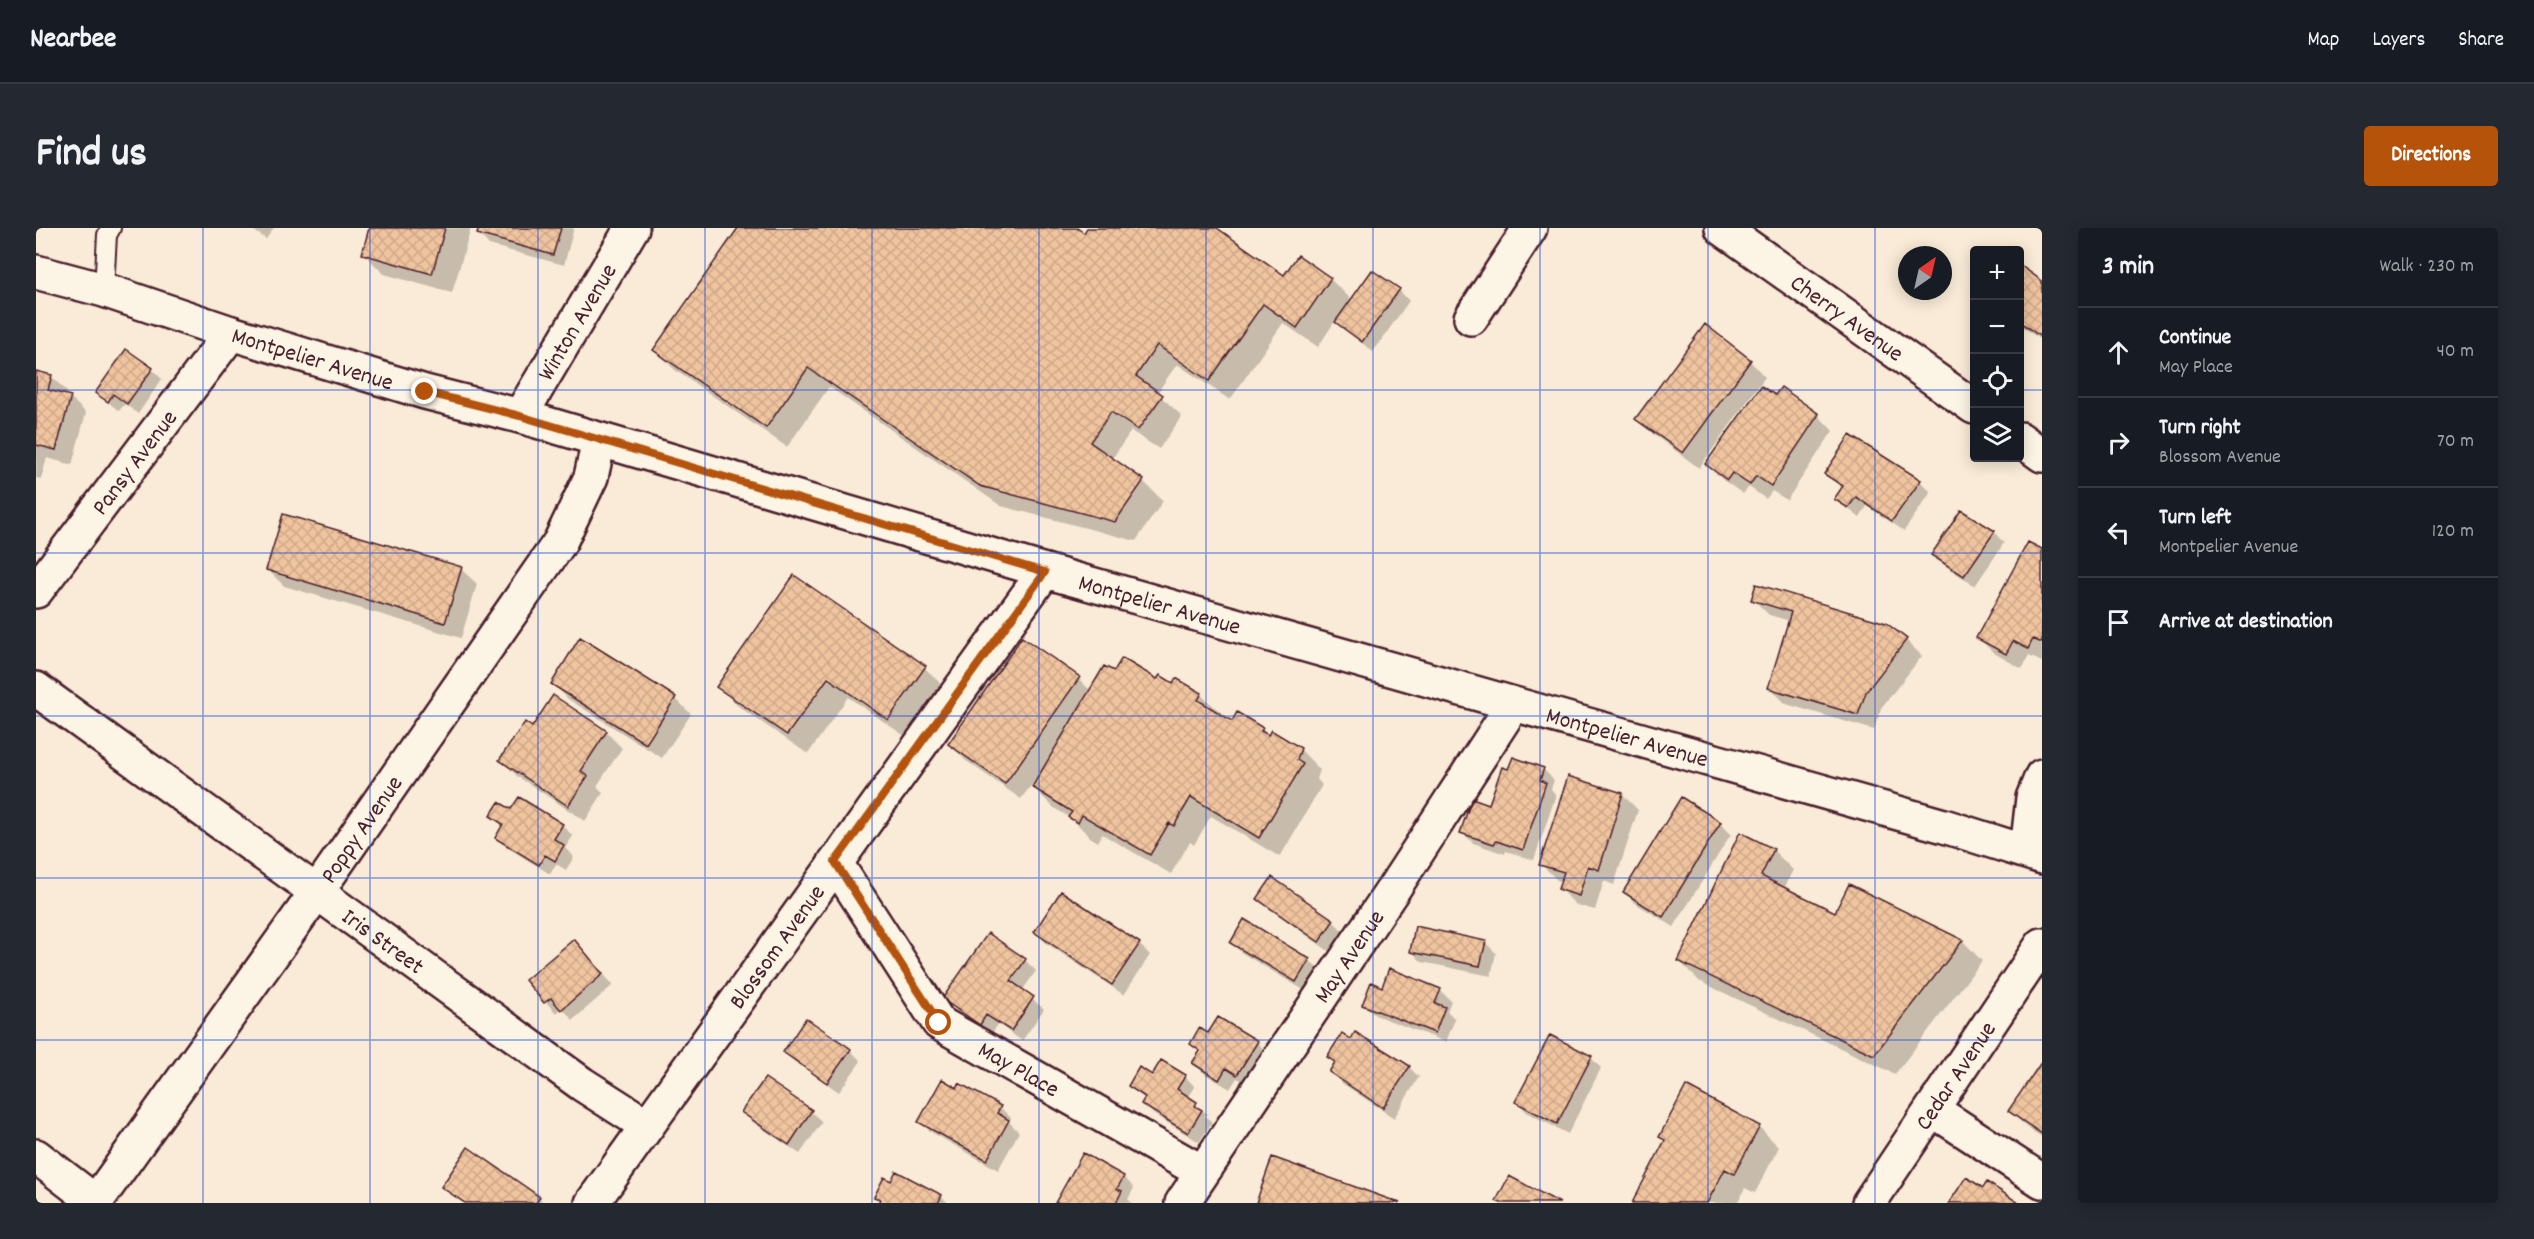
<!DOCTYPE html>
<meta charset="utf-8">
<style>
:root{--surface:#171b24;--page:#242831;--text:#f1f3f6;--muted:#9ea1a6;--line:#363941;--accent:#b45309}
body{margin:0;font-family:Dekko,sans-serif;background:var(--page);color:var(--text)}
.controls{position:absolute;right:18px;top:18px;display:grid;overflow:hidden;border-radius:6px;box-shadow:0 3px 15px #0003}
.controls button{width:54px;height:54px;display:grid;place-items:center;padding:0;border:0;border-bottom:2px solid var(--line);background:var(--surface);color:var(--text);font:30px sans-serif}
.compass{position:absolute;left:1862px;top:18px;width:54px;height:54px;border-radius:50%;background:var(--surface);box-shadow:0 3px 15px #0003;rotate:34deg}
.stop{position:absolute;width:18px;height:18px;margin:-14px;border:4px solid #b45309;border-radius:50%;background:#fff}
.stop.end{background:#b45309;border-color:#fff;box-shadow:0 2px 6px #0008}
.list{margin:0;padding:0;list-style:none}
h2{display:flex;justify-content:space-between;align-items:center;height:78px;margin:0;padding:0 24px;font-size:26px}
h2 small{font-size:20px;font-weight:400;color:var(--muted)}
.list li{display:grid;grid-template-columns:39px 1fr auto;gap:18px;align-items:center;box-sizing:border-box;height:90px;padding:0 24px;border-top:2px solid var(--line)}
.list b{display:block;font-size:22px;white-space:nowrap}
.list p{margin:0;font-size:20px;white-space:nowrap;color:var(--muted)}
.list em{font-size:20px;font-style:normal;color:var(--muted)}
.icon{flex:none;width:33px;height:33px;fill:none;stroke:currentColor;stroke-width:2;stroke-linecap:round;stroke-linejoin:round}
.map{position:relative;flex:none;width:2006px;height:975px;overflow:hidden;border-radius:6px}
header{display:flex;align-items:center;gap:36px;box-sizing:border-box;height:84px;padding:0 30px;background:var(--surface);border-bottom:2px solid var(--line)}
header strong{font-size:28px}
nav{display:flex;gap:33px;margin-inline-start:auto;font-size:21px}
.intro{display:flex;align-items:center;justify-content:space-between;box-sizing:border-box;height:144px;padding:0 36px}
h1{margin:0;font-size:42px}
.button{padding:15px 27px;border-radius:6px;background:var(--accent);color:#fff;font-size:21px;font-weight:700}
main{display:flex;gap:36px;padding:0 36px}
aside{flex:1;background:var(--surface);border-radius:6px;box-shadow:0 3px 15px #0003}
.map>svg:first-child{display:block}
.shadow{fill:#0003}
.building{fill:url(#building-cross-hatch);stroke:#4a1f2b;stroke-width:1.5}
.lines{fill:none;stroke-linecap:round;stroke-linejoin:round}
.lane-casing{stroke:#4a1f2b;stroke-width:22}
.street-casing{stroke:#4a1f2b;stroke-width:38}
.secondary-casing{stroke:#4a1f2b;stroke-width:38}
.lane{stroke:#fcf5e5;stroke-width:18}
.street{stroke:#fcf5e5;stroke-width:33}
.secondary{stroke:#fcf5e5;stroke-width:33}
.route{stroke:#b45309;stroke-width:8}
.grid{fill:none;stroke:#1d4ed8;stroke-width:1.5;stroke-opacity:0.55}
.labels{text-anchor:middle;stroke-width:4.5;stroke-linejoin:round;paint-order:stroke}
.street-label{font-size:24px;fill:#4a1f2b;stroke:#fcf5e5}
</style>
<header>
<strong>Nearbee</strong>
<nav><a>Map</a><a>Layers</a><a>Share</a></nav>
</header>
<div class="intro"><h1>Find us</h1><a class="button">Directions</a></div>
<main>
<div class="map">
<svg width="2006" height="975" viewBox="0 0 2006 975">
<defs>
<pattern id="building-cross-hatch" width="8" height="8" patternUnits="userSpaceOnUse" patternTransform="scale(1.5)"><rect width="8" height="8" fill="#efc49f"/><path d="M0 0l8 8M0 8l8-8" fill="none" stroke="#cea889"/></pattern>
</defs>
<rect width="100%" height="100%" fill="#f9ebd7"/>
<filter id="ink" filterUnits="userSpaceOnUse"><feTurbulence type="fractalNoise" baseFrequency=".0167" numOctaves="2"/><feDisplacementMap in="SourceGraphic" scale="12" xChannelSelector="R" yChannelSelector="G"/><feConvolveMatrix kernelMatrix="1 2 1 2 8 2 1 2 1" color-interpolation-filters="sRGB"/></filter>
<g filter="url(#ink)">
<!-- shadow -->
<path class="shadow" d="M214,0H238L230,11Z
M334,0H435L416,65L348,46L328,26Z
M444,0H538L528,37L453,17L443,6Z
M703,0H1038L1048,7L1053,0H1178L1248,49L1262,29L1294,51L1316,72L1363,62L1373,73L1337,124L1299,93L1282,119L1247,95L1194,172L1141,136L1121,165L1146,188L1123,221L1095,203L1076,231L1107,253L1127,273L1100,313L965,278L793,159L751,219L639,142L619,122Z
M1984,39L2006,55V113L1984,97Z
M1714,133L1729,149L1663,240L1617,206L1601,190Z
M116,141L126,151L102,186L89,176L83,183L61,165Z
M0,144L15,148L31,164L30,168L34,169L50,185L36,237L11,230L5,251L0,250Z
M1739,170L1782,187L1797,203L1751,272L1736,263L1730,271L1713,259L1707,266L1687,252L1671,236Z
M1815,209L1884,253L1895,264L1868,303L1831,278L1824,290L1800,271L1807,261L1790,246Z
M1958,304L1968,315L1939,358L1908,337L1897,327Z
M2006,323V434L1993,428L1986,441L1958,425L1942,410Z
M425,341L441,356L425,410L248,358L232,342Z
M758,349L889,440L909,460L873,511L812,469L772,526L702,478L682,458Z
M1717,371L1870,412L1886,428L1845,480L1838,502L1750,476L1734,460L1754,393L1733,387Z
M1079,445L1138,457L1165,467L1197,495L1226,501L1233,508L1264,521L1284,542L1281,551L1286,557L1244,629L1175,588L1158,617L1154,614L1135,646L1066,606L1062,614L1054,609L1036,591L1017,579L997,559L1002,552L1000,551L985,571L929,532L914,516L1043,451L1055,463Z
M517,456L639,470L655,486L626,530L532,471Z
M496,501L570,504L586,520L561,558L567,565L549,593L481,548L465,532Z
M1507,541L1518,552L1515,561L1520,567L1498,632L1470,623L1469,626L1437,615L1426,604Z
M1586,566L1602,582L1578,657L1568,653L1559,682L1540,677L1524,661L1526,654L1521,652L1505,636Z
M1645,571L1684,595L1695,606L1638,699L1599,675L1588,664Z
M476,583L526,597L537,608L529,620L538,629L530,642L520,636L514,646L472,620L461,609L467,599L456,588Z
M1737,622L1757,642L1748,661L1800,686L1813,658L1927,713L1946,733L1859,846L1663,753L1643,733Z
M1236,651L1297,693L1308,704L1294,724L1234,681L1223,671Z
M1026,665L1103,716L1114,727L1088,767L1010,715L1000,704Z
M538,713L577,757L537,792L526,780L520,785L491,753Z
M1449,714L1460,725L1455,748L1386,734L1375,723Z
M1196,715L1273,732L1284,743L1271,764L1206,725Z
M989,732L1000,743L986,763L1008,781L986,813L962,796L955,807L919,781L908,771Z
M1347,761L1404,762L1415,773L1411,783L1419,791L1410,814L1339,787L1328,776Z
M1172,807L1221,814L1231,825L1212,856L1201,850L1194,861L1169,846L1158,835L1165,825L1156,816Z
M1315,813L1373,839L1383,849L1358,890L1306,855L1295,844L1300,836L1293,828Z
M814,822L825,833L803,864L759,834L748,824Z
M1555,830L1565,840L1532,906L1492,885L1481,874Z
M2006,836V909L1990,899L1974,883Z
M1149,848L1159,859L1152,870L1171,886L1169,888L1176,894L1163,914L1117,886L1107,875L1109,871L1094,858L1117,850Z
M924,857L964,879L975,890L973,894L983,904L962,942L895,904L884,894L921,862Z
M775,883L786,894L764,926L718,895L707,884Z
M1723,899L1743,919L1719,965L1709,960L1701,975H1598L1630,914L1625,909Z
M432,921L503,970L508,975H427L418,969L407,958Z
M1048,927L1088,949L1098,960L1092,971L1096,975H1021Z
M840,968H905L912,975H843L845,973Z"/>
<!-- building -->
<path class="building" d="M333,0H409L396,46L326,26Z
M443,0H525L517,27L441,6Z
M702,0H1041L1048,5L1051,0H1181L1248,47L1262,27L1295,50L1261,100L1227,76L1173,153L1121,117L1100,148L1127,167L1102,202L1075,184L1054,214L1108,252L1079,294L944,258L772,140L730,200L617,122Z
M1984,37L2006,53V110L1984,94Z
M1336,42L1364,61L1326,114L1299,94Z
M1669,96L1715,132L1647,225L1599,191Z
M90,121L117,140L91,176L77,166L72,174L59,165Z
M0,143L16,147L12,162L35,168L20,222L0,217Z
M1725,158L1739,167L1745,159L1783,186L1735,258L1720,248L1714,257L1696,245L1691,252L1669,236Z
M1814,207L1885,252L1856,293L1820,269L1812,280L1798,271L1807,258L1788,246Z
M1925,282L1959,303L1928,348L1895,327Z
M247,286L426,339L409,395L230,342Z
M1992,314L2006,321V415L1997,411L1992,421L1977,413L1970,426L1940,410Z
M758,347L890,438L852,492L792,450L751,507L680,459Z
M1720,356L1850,395L1871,411L1830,464L1822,487L1732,460L1755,384L1715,372Z
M544,409L640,469L610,516L515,456Z
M986,409L1044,449L969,556L912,516Z
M1086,430L1121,451L1124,447L1137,455L1140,450L1166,465L1162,472L1196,493L1201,484L1227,500L1225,503L1232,507L1235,502L1265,520L1261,532L1267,536L1223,610L1155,569L1138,598L1133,595L1114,627L1046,587L1042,595L1032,589L1036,584L996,559L1068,438L1078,443Z
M517,467L571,503L545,543L552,548L532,578L463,532L489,494L496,499Z
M1477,529L1508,540L1504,552L1510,555L1487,622L1460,613L1458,616L1424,605L1436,570L1453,576L1466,539L1472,541Z
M1532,548L1587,565L1563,642L1552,638L1543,668L1522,661L1528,644L1503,637Z
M483,569L527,596L518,611L528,617L519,633L509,627L503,637L459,610L467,596L454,588L463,574L475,581Z
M1645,569L1685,594L1627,689L1587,664Z
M1704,604L1738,621L1725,648L1799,684L1813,656L1927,712L1838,827L1642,733Z
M1236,649L1298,692L1283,714L1221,671Z
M1025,663L1104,715L1076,757L998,704Z
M1208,691L1274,731L1260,754L1194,715Z
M1379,698L1450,713L1444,738L1374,724Z
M952,705L990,731L975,753L998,769L975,803L950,787L944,797L906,771Z
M538,711L567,746L525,782L515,770L508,775L489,752Z
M1353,740L1405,761L1399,775L1409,779L1399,805L1326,777L1335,754L1346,759Z
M1182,789L1222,813L1201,847L1190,840L1183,852L1156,835L1164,823L1154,816L1163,800L1172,805Z
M770,790L815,821L791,855L747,824Z
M1319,804L1374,838L1347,880L1293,844L1299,834L1291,829L1306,805L1315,811Z
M1514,807L1556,828L1521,896L1479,874Z
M1125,832L1150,847L1141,861L1161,874L1159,878L1166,882L1152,905L1105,876L1109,869L1092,858L1103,839L1116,847Z
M2006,833V906L1972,883Z
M729,850L776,882L753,917L705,884Z
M906,851L921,860L923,855L965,878L961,885L973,892L951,932L882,894Z
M1650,858L1724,898L1698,946L1689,941L1671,975H1596L1629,912L1623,909Z
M432,919L504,969L500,975H429L405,959Z
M1047,925L1088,948L1081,961L1086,963L1080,975H1019Z
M1236,929L1364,975H1220Z
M860,943L906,967L902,975H842L844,971L838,969L848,949L855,953Z
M1473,948L1524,975H1465L1460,973Z
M1930,949L1947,960L1951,954L1983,975H1913Z"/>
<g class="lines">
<defs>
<path id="lane" d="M68,62L71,7L75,0"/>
<g id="street">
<path id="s1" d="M1686,0L1938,179"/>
<path d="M1435,90L1494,0"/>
<path id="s2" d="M484,188L596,0"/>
<path d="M1984,211L2006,227"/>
<path id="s3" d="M0,363L195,105"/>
<path id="s4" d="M0,461L546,856L610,897"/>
<path d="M1991,623L1997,570L2006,548"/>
<path id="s5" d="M799,634L903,795L1166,944"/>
<path d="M1897,882L2006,953"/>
<path d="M0,928L61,975"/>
<path id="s6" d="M59,975L280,665L524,314L555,249L563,212"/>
<path id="s7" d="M556,975L1009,343"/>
<path id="s8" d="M1146,975L1358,660L1477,477"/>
<path id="s9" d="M1833,975L2006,717"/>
</g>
<g id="secondary">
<path id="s10" d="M0,44L68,62L195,105L389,164L484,188L1009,343L1908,598L2006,629"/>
</g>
</defs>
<!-- lane casing -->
<use href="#lane" class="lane-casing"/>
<!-- street casing -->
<use href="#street" class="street-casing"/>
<!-- secondary casing -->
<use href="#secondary" class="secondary-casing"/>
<!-- lane -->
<use href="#lane" class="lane"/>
<!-- street -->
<use href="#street" class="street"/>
<!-- secondary -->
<use href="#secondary" class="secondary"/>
</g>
</g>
<g class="lines" filter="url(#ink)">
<!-- route -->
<path class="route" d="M389,164L484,188L1009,344L799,634L903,795"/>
</g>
<!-- grid -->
<path class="grid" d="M167,0V975M334,0V975M502,0V975M669,0V975M836,0V975M1003,0V975M1170,0V975M1337,0V975M1504,0V975M1672,0V975M1839,0V975M0,162H1938M1984,162H2006M0,325H2006M0,488H2006M0,650H2006M0,812H2006"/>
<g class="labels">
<!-- street labels -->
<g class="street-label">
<text dy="8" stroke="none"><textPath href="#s1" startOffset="154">Cherry Avenue</textPath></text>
<text dy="8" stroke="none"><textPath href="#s2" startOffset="110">Winton Avenue</textPath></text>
<text dy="8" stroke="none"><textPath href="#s10" startOffset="290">Montpelier Avenue</textPath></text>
<text dy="8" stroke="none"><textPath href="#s3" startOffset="162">Pansy Avenue</textPath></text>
<text dy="8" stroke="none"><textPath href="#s10" startOffset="1172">Montpelier Avenue</textPath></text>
<text dy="8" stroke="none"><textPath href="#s10" startOffset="1658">Montpelier Avenue</textPath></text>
<text dy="8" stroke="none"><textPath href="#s6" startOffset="459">Poppy Avenue</textPath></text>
<text dy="8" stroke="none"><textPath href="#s4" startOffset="429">Iris Street</textPath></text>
<text dy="8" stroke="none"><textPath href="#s7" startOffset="316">Blossom Avenue</textPath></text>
<text dy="8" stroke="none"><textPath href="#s8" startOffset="298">May Avenue</textPath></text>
<text dy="8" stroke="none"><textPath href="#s5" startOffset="284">May Place</textPath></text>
<text dy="8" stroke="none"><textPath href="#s9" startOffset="154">Cedar Avenue</textPath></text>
</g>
</g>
</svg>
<div class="controls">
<button>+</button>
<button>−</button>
<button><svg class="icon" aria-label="locate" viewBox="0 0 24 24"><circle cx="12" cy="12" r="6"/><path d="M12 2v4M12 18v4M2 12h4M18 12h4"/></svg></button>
<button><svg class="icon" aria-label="layers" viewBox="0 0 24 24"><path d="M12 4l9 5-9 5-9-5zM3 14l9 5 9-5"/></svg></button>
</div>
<svg class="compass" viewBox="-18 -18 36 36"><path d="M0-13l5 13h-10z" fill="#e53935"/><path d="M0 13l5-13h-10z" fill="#9ea1a6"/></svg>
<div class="stop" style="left:903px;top:795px"></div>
<div class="stop end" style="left:389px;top:164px"></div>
</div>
<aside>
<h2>3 min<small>Walk · 230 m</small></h2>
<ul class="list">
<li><svg class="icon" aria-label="ahead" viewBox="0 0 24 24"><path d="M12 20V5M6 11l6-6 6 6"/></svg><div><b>Continue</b><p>May Place</p></div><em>40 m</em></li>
<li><svg class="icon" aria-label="right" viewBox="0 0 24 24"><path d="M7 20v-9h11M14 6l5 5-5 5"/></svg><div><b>Turn right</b><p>Blossom Avenue</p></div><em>70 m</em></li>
<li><svg class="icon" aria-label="left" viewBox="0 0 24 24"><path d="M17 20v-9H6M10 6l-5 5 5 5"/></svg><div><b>Turn left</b><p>Montpelier Avenue</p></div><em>120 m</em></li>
<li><svg class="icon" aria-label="arrive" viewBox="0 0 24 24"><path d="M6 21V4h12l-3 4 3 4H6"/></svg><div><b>Arrive at destination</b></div></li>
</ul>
</aside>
</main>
